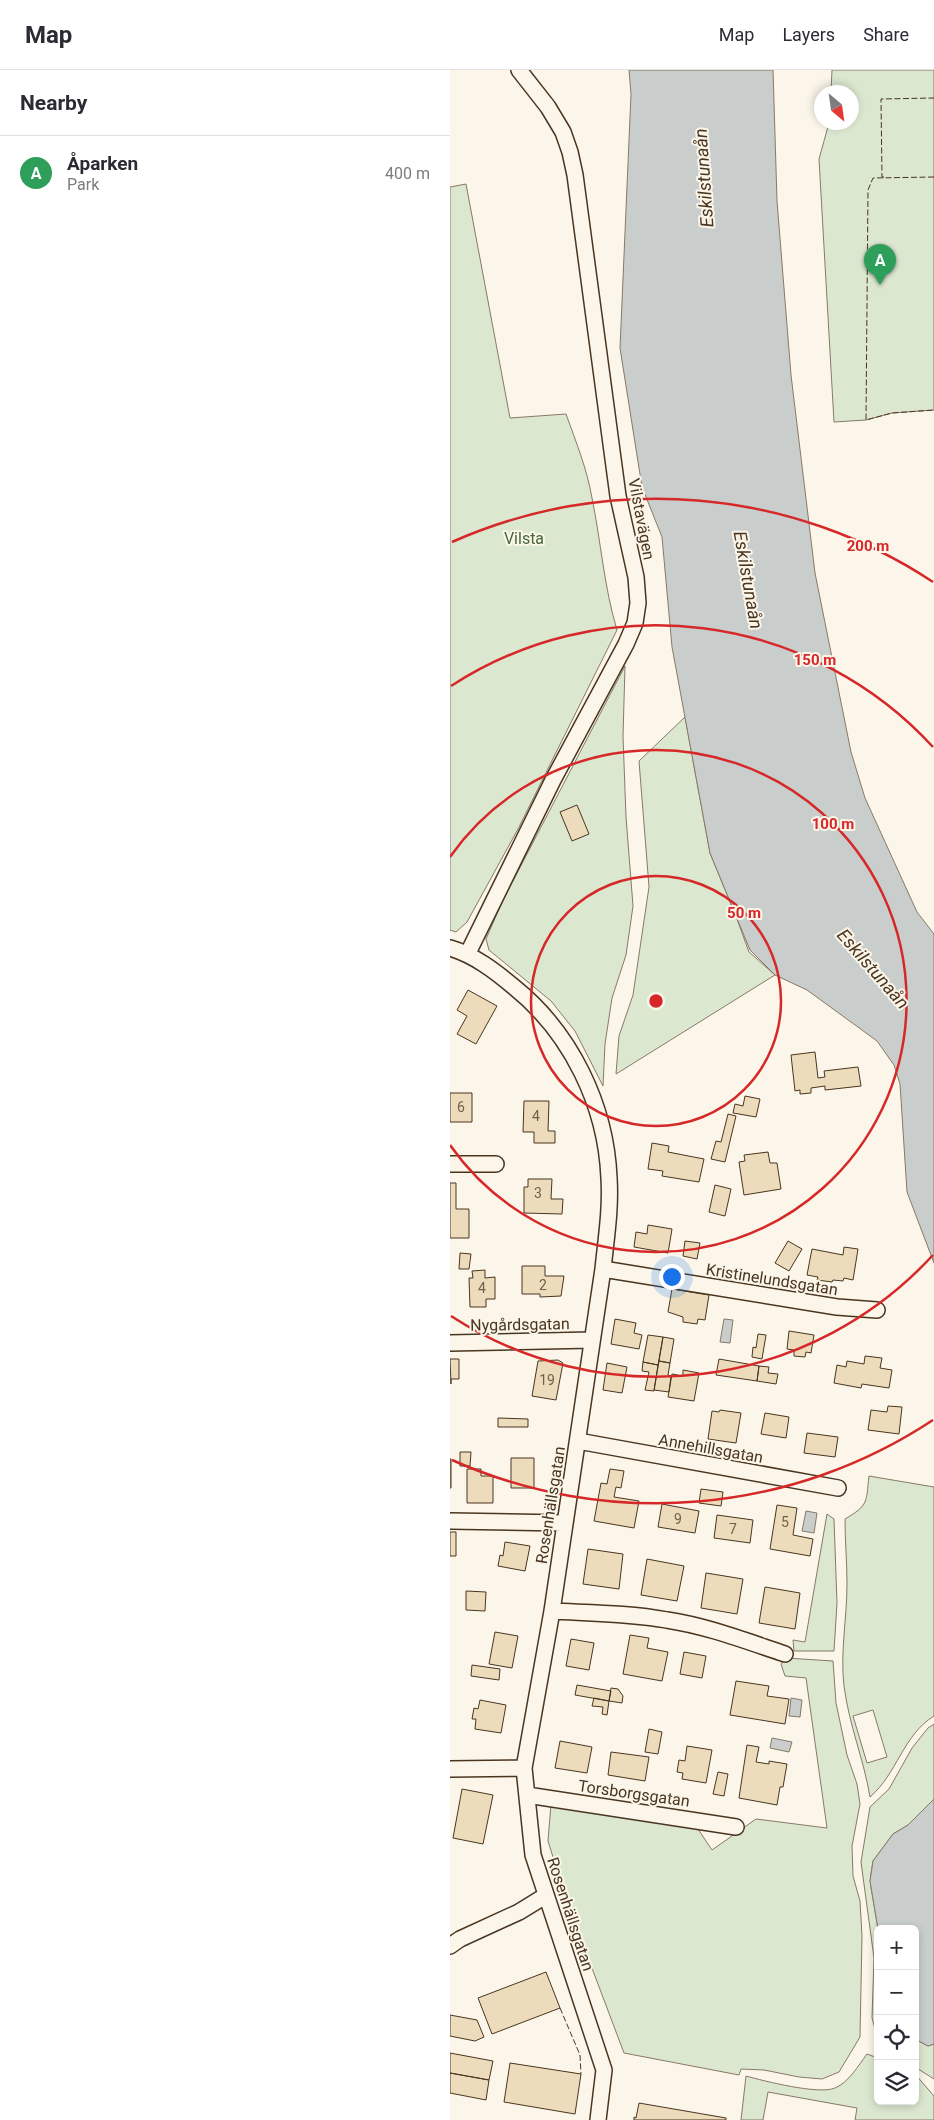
<!DOCTYPE html>
<meta charset="utf-8">
<style>
:root{--surface:#fff;--page:#f7f7f7;--text:#2b2b33;--muted:#7c7c81;--line:#e1e1e2;--accent:#111827}
body{margin:0;font-family:Roboto,sans-serif;background:var(--page);color:var(--text)}
.controls{position:absolute;right:15px;bottom:15px;display:grid;overflow:hidden;border-radius:8px;box-shadow:0 2px 8px #0003}
.controls button{width:45px;height:45px;display:grid;place-items:center;padding:0;border:0;border-bottom:1px solid var(--line);background:var(--surface);color:var(--text);font:25px sans-serif}
.compass{position:absolute;left:364px;top:15px;width:45px;height:45px;border-radius:50%;background:var(--surface);box-shadow:0 2px 8px #0003;rotate:151deg}
.you{position:absolute;left:221px;top:1206px;width:18px;height:18px;margin:-12px;border:4px solid #fff;border-radius:50%;background:#1a73e8;box-shadow:0 0 0 8px #1a73e833}
.badge{display:grid;place-items:center;width:32px;height:32px;border-radius:50%;background:var(--accent);color:#fff;font-size:16px;font-weight:700}
.pin{position:absolute;translate:-50% -41px;filter:drop-shadow(0 1px 2px #0008)}
.pin::after{content:'';position:absolute;top:26px;width:18px;height:15px;background:inherit;clip-path:polygon(0 0,100% 0,50% 100%)}
.list{margin:0;padding:0;list-style:none}
h2{display:flex;justify-content:space-between;align-items:center;height:65px;margin:0;padding:0 20px;font-size:21px}
h2 small{font-size:16px;font-weight:400;color:var(--muted)}
.list li{display:grid;grid-template-columns:32px 1fr auto;gap:15px;align-items:center;box-sizing:border-box;height:75px;padding:0 20px;border-top:1px solid var(--line)}
.list b{display:block;font-size:19px;white-space:nowrap}
.list p{margin:0;font-size:16px;white-space:nowrap;color:var(--muted)}
.list em{font-size:16px;font-style:normal;color:var(--muted)}
.icon{flex:none;width:28px;height:28px;fill:none;stroke:currentColor;stroke-width:2;stroke-linecap:round;stroke-linejoin:round}
.map{position:relative;flex:none;width:484px;height:2050px;overflow:hidden}
header{display:flex;align-items:center;gap:30px;box-sizing:border-box;height:70px;padding:0 25px;background:var(--surface);border-bottom:1px solid var(--line)}
header strong{font-size:24px}
nav{display:flex;gap:28px;margin-inline-start:auto;font-size:18px}
main{display:flex}
aside{flex:1;background:var(--surface)}
.map>svg:first-child{display:block}
.green{fill:#dce7d0;stroke:#887966;fill-rule:evenodd}
.water{fill:#c9cecd;stroke:#887966}
.building{fill:#ecdcbc;stroke:#4a3520}
.lines{fill:none;stroke-linecap:round;stroke-linejoin:round}
.street-casing{stroke:#4a3520;stroke-width:18}
.street{stroke:#fbf6e9;stroke-width:15}
.fence{stroke:#4a3520;stroke-width:1;stroke-dasharray:6 2.5;stroke-linecap:butt}
.ring{fill:none;stroke:#d62828;stroke-width:2.5}
.labels{text-anchor:middle;stroke-width:4;stroke-linejoin:round;paint-order:stroke}
.number-label{font-size:14px;fill:#725f47}
.street-label{font-size:16px;fill:#4a3520;stroke:#fbf6e9}
.park-label{font-size:16px;fill:#436837;stroke:#fbf6e9}
.water-label{font-size:18px;font-style:italic;fill:#4a3520;stroke:#fbf6e9}
.centre{fill:#d62828;stroke:#fbf6e9;stroke-width:2.5}
.ring-label{font-size:15px;text-anchor:middle;font-weight:bold;fill:#d62828;stroke:#fbf6e9;stroke-width:4;stroke-linejoin:round;paint-order:stroke}
</style>
<header>
<strong>Map</strong>
<nav><a>Map</a><a>Layers</a><a>Share</a></nav>
</header>
<main>
<aside>
<h2>Nearby<small></small></h2>
<ul class="list">
<li><span class="badge" style="background:#2e9e5b">A</span><div><b>Åparken</b><p>Park</p></div><em>400 m</em></li>
</ul>
</aside>
<div class="map">
<svg width="484" height="2050" viewBox="0 0 484 2050">
<rect width="100%" height="100%" fill="#fbf6e9"/>
<!-- green -->
<path class="green" d="M382,0H484V340L442,343L416,350L384,352L369,89L379,53L402,52V22H381Z
M16,114L60,348L116,344C126,372 137,399 142,428C151,472 154,517 167,560L68,759L17,852L6,862L0,860V117Z
M175,596L173,666L176,747L183,836L176,885L162,928L155,974L153,1016L125,961L101,931L39,880L36,869L53,830Z
M235,647L260,783L287,849L299,882L325,905L166,1004L169,966L183,925L199,817L189,691Z
M419,1406L484,1417V1646C453,1665 447,1704 420,1727C414,1690 399,1655 394,1616C390,1582 397,1548 397,1514C397,1492 395,1471 395,1449C419,1435 416,1432 419,1406ZM423,1640L437,1687L417,1693L403,1646Z
M377,1444L384,1449L387,1533L384,1581H344L343,1570L355,1572Z
M336,1588L383,1591L386,1633L397,1685L407,1714L410,1734L402,1776L403,1806L410,1831L412,1866L410,1967L389,2002L372,2009L349,2007L314,2000L291,1999L289,2005L174,1983L117,1832L98,1771L101,1734L246,1756L262,1780L306,1749L377,1758L356,1608L335,1606L331,1594Z
M484,1654V1729L458,1755L443,1764L423,1791L420,1811L428,1859V1969L422,1948L424,1888L411,1792L420,1737L439,1719L462,1678L478,1658Z
M465,1969L478,1976L484,1974V2009L465,1997Z
M417,1984L428,1988V2031H465V2004L484,2026V2050H405L407,2038L318,2022L313,2050H291L296,2006C314,2011 369,2025 385,2018C399,2012 408,1996 417,1984Z"/>
<!-- water -->
<path class="water" d="M179,0H323L327,131L341,305L365,503L401,682L415,728L467,842L484,864V1193L457,1122L450,1014L444,995L427,971L357,920L325,905L300,880L260,783L222,577L212,467L192,417L170,278L181,24Z
M274,1249L283,1250L280,1273L270,1272Z
M356,1441L367,1443L364,1463L352,1461Z
M341,1628L352,1630L350,1647L339,1646Z
M322,1668L342,1672L339,1682L320,1678Z
M484,1729V1974L478,1976L465,1969V1859H428L420,1811L423,1791L443,1764L458,1755Z"/>
<!-- building -->
<path class="building" d="M127,735L139,764L122,771L110,742Z
M18,920L47,936L26,974L7,964L17,946L7,940Z
M365,982L368,1008L375,1007L374,1001L408,997L411,1016L375,1020V1016L361,1018V1023L350,1024V1020L345,1021L341,985Z
M0,1023H22V1052H0Z
M295,1026L310,1029L306,1047L283,1043L285,1034L293,1036Z
M74,1031H99L98,1061H105V1073H84V1062H73Z
M278,1044L286,1046L275,1092L261,1089L266,1071L271,1072Z
M202,1073L219,1076L218,1082L254,1089L249,1112L212,1106L213,1101L198,1099Z
M318,1082L320,1093H327L331,1119L294,1125L289,1092L295,1091L294,1085Z
M78,1109H102L101,1129H113L112,1144L74,1143V1117H78Z
M0,1113H6V1139H19V1168H0Z
M265,1115L281,1119L275,1146L259,1142Z
M198,1155L222,1159L218,1183L184,1177L186,1162L197,1164Z
M235,1171L250,1173L247,1189L233,1186Z
M338,1171L352,1179L339,1201L325,1193Z
M394,1177L408,1179L403,1210L394,1208L393,1211L383,1210L382,1212L367,1210L368,1207L357,1205L362,1179L393,1185Z
M10,1183L21,1184L19,1199H9Z
M72,1196H95V1206H114L111,1226L90,1227V1224H72Z
M35,1200V1208L45,1207V1229H36V1237H20L19,1208H23L22,1201Z
M222,1219L259,1225L255,1250L248,1249L247,1254L233,1252V1247L218,1242Z
M165,1249L186,1253L184,1263L192,1265L189,1279L161,1274Z
M339,1261L364,1265L361,1283L356,1282L355,1287L344,1286V1280L337,1279Z
M308,1264L316,1265L312,1289L302,1287L303,1277L306,1278Z
M198,1265L213,1267L208,1295L193,1292Z
M213,1267L224,1269L220,1293L209,1291Z
M415,1286L432,1288L430,1298L442,1300L439,1318L412,1314L411,1318L384,1313L387,1295L396,1297L397,1291L414,1294Z
M0,1289H9V1309H1V1314Z
M269,1289L309,1296L307,1311L266,1305Z
M108,1290L113,1293L106,1330L82,1326L88,1291Z
M209,1291L220,1293L218,1305L221,1306L219,1322L204,1320Z
M193,1292L208,1295L204,1321L195,1320L199,1302L192,1301Z
M157,1293L177,1297L172,1323L153,1320Z
M309,1296L319,1297L318,1303L328,1304L326,1314L307,1311Z
M233,1300L249,1303L244,1331L218,1327L222,1304L233,1306Z
M438,1336L452,1337L449,1364L418,1360L421,1340L437,1342Z
M270,1340L291,1343L286,1373L258,1369L262,1341L269,1342Z
M315,1343L339,1347L336,1368L311,1364Z
M48,1348L78,1349V1357H48Z
M357,1363L388,1367L385,1387L354,1383Z
M10,1382H21L20,1396H10Z
M61,1388H84V1418H61Z
M0,1389H1V1418H0Z
M17,1399H31V1406H43V1433H17Z
M160,1399L174,1401L171,1418L166,1417L164,1427L189,1431L184,1458L144,1451L151,1413L157,1414Z
M251,1419L273,1422L271,1436L249,1433Z
M212,1434L249,1441L245,1463L208,1457Z
M327,1435L347,1438L343,1465L363,1469L360,1486L320,1479Z
M267,1445L303,1450L300,1473L264,1468Z
M0,1462H6V1486H0Z
M55,1472L80,1476L75,1501L48,1496L50,1485L53,1486Z
M138,1479L173,1484L169,1519L133,1514Z
M197,1489L234,1496L227,1531L191,1525Z
M256,1503L293,1509L287,1544L251,1538Z
M315,1517L350,1523L345,1559L309,1553Z
M16,1521L36,1522L35,1541L16,1540Z
M45,1562L68,1566L62,1598L39,1594Z
M180,1565L199,1568L197,1578L218,1582L212,1611L173,1604Z
M121,1569L144,1573L139,1600L116,1596Z
M234,1582L256,1586L252,1608L230,1604Z
M22,1595L50,1599L49,1610L21,1606Z
M286,1611L319,1616L317,1626L339,1629L335,1654L280,1645Z
M127,1615L161,1621L159,1631L125,1625Z
M161,1618L168,1619L173,1626L172,1633L159,1631Z
M144,1628L159,1631L157,1645L152,1644L153,1637L142,1636Z
M30,1630L56,1635L51,1663L25,1659L26,1649H22L24,1638L28,1639Z
M199,1659L212,1662L208,1684L195,1682Z
M110,1671L142,1677L137,1703L105,1698Z
M297,1675L309,1677L306,1692L319,1694V1691L337,1694L333,1717H330L327,1735L289,1728Z
M237,1676L262,1680L256,1713L232,1709L233,1703L227,1702L229,1690L235,1691Z
M161,1682L199,1687L195,1711L158,1705Z
M268,1702L278,1704L274,1726L263,1724Z
M12,1719L43,1725L33,1774L3,1768Z
M96,1902L110,1938L42,1964L28,1928Z
M0,1945L27,1950L34,1967L25,1971L0,1966Z
M0,1983L43,1991L39,2010L0,2003Z
M60,1993L131,2004L125,2044L54,2032Z
M0,2003L39,2010L36,2030L0,2023Z
M189,2033L276,2048V2050H184V2047L186,2048Z"/>
<g class="lines">
<defs>
<path id="street" d="M0,878C24,885 45,901 64,917C121,963 156,1035 159,1108C161,1139 156,1169 153,1199L102,1541L74,1698L83,1785L154,2000L148,2050
M18,883L103,710L176,574L185,553L188,533L186,507L168,426L125,105L120,82L113,62L98,37L69,0
M0,1094H46
M153,1199L387,1237L427,1240
M0,1273L142,1270
M128,1371L388,1418
M0,1451L113,1453
M102,1541C140,1543 179,1543 217,1550C257,1556 296,1571 335,1584
M0,1699L74,1698
M77,1725L286,1757
M0,1876L10,1869L69,1842L95,1826"/>
</defs>
<!-- street casing -->
<use href="#street" class="street-casing"/>
<!-- street -->
<use href="#street" class="street"/>
<!-- fence -->
<path class="fence" d="M434,107H432L431,29L484,28
M484,107L423,108L418,120L416,350L442,343L484,340
M110,1938L130,1985L131,2004"/>
</g>
<!-- distance rings -->
<g class="ring">
<circle cx="206" cy="931" r="125"/>
<path d="M0 787A251 251 0 1 1 0 1075"/>
<path d="M483 1185A376 376 0 0 1 1 1246M1 616A376 376 0 0 1 483 677"/>
<path d="M483 1350A502 502 0 0 1 2 1390M2 472A502 502 0 0 1 483 512"/>
</g>
<g class="labels">
<!-- number labels -->
<g class="number-label">
<text x="11" y="1042">6</text>
<text x="86" y="1051">4</text>
<text x="88" y="1128">3</text>
<text x="93" y="1220">2</text>
<text x="32" y="1223">4</text>
<text x="97" y="1315">19</text>
<text x="228" y="1454">9</text>
<text x="335" y="1457">5</text>
<text x="283" y="1464">7</text>
</g>
<!-- street labels -->
<g class="street-label">
<text transform="translate(192 449) rotate(79)" y="6">Vilstavägen</text>
<text transform="translate(322 1209) rotate(9)" y="6">Kristinelundsgatan</text>
<text transform="translate(70 1254) rotate(-1)" y="6">Nygårdsgatan</text>
<text transform="translate(261 1378) rotate(10)" y="6">Annehillsgatan</text>
<text transform="translate(100 1435) rotate(-81)" y="6">Rosenhällsgatan</text>
<text transform="translate(184 1723) rotate(8)" y="6">Torsborgsgatan</text>
<text transform="translate(121 1844) rotate(72)" y="6">Rosenhällsgatan</text>
</g>
<!-- park labels -->
<g class="park-label">
<text x="74" y="474">Vilsta</text>
</g>
<!-- water labels -->
<g class="water-label">
<text transform="translate(254 108) rotate(-94)" y="6">Eskilstunaån</text>
<text transform="translate(298 510) rotate(80)" y="6">Eskilstunaån</text>
<text transform="translate(423 899) rotate(49)" y="6">Eskilstunaån</text>
</g>
</g>
<circle cx="206" cy="931" r="8" class="centre"/>
<g class="ring-label">
<text x="418" y="481">200 m</text>
<text x="365" y="595">150 m</text>
<text x="383" y="759">100 m</text>
<text x="294" y="848">50 m</text>
</g>
</svg>
<div class="controls">
<button>+</button>
<button>−</button>
<button><svg class="icon" aria-label="locate" viewBox="0 0 24 24"><circle cx="12" cy="12" r="6"/><path d="M12 2v4M12 18v4M2 12h4M18 12h4"/></svg></button>
<button><svg class="icon" aria-label="layers" viewBox="0 0 24 24"><path d="M12 4l9 5-9 5-9-5zM3 14l9 5 9-5"/></svg></button>
</div>
<svg class="compass" viewBox="-18 -18 36 36"><path d="M0-13l5 13h-10z" fill="#e53935"/><path d="M0 13l5-13h-10z" fill="#7c7c81"/></svg>
<div class="you"></div>
<div class="pin badge" style="left:430px;top:215px;background:#2e9e5b">A</div>
</div>
</main>
